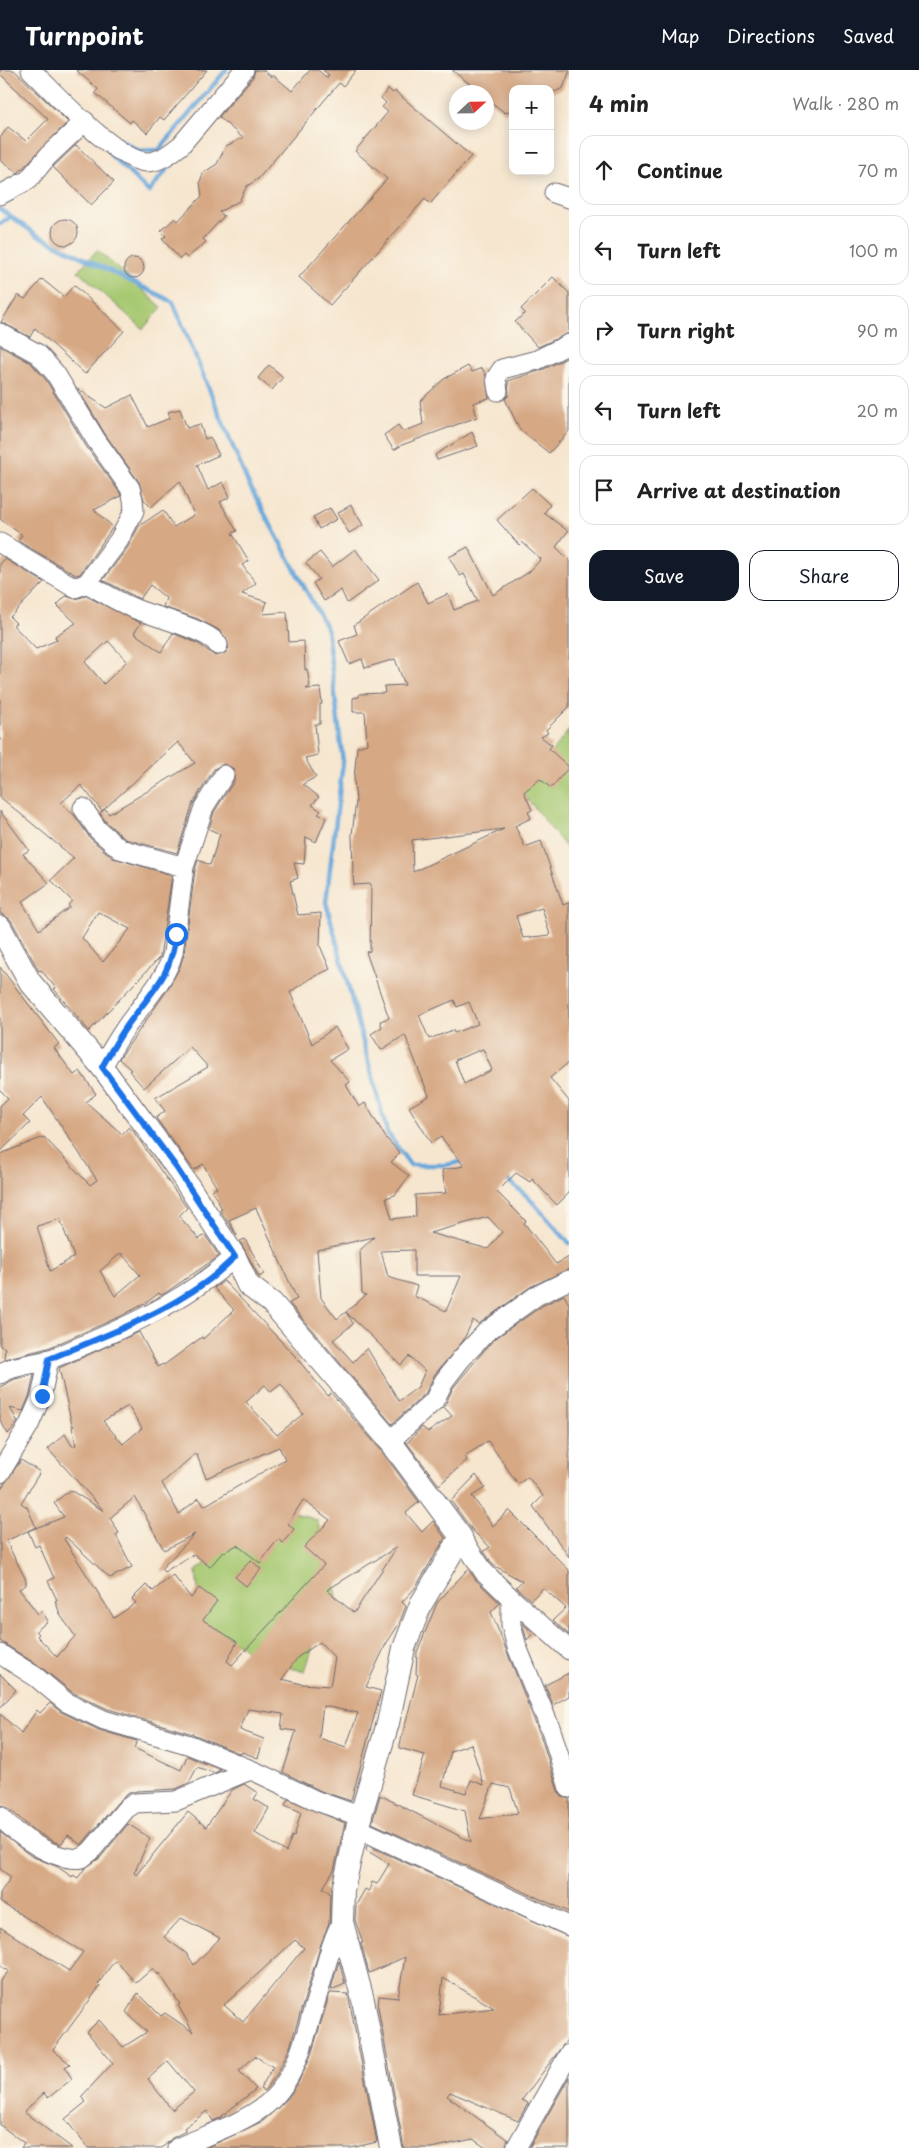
<!DOCTYPE html>
<meta charset="utf-8">
<style>
:root{--surface:#fff;--page:#f6f6f6;--text:#222;--muted:#767676;--line:#e0e0e0;--accent:#111827}
body{margin:0;font-family:"Playpen Sans",sans-serif;background:var(--page);color:var(--text)}
.controls{position:absolute;right:15px;top:15px;display:grid;overflow:hidden;border-radius:10px;box-shadow:0 2px 12px #0003}
.controls button{width:45px;height:45px;display:grid;place-items:center;padding:0;border:0;border-bottom:1px solid var(--line);background:var(--surface);color:var(--text);font:25px sans-serif}
.compass{position:absolute;left:449px;top:15px;width:45px;height:45px;border-radius:50%;background:var(--surface);box-shadow:0 2px 12px #0003;rotate:68deg}
.stop{position:absolute;width:15px;height:15px;margin:-11px;border:4px solid #1a73e8;border-radius:50%;background:#fff}
.stop.end{background:#1a73e8;border-color:#fff;box-shadow:0 1px 5px #0008}
.list{margin:0;padding:0;list-style:none}
h2{display:flex;justify-content:space-between;align-items:center;height:65px;margin:0;padding:0 20px;font-size:21px}
h2 small{font-size:16px;font-weight:400;color:var(--muted)}
.list li{display:grid;grid-template-columns:32px 1fr auto;gap:15px;align-items:center;box-sizing:border-box;height:70px;margin:0 10px 10px;padding:0 10px;border:1px solid var(--line);border-radius:15px}
.list b{display:block;font-size:19px;white-space:nowrap}
.list em{font-size:16px;font-style:normal;color:var(--muted)}
.actions{display:flex;gap:10px;padding:15px 20px}
.actions a{flex:1;padding:11px 0;border:1px solid var(--accent);border-radius:15px;text-align:center;font-size:18px;color:var(--accent)}
.actions .main{background:var(--accent);color:#fff}
.icon{flex:none;width:28px;height:28px;fill:none;stroke:currentColor;stroke-width:2;stroke-linecap:round;stroke-linejoin:round}
.map{position:relative;flex:none;width:569px;height:2078px;overflow:hidden}
header{display:flex;align-items:center;gap:30px;box-sizing:border-box;height:70px;padding:0 25px;background:var(--accent);color:#fff}
header strong{font-size:24px}
nav{display:flex;gap:28px;margin-inline-start:auto;font-size:18px}
main{display:flex}
aside{flex:1;background:var(--surface)}
.map>svg:first-child{display:block}
.green{fill:#a7c972;stroke:#647656}
.lines{fill:none;stroke-linecap:round;stroke-linejoin:round}
.stream{stroke:#68a7db;stroke-width:4.5}
.building{fill:#d6a884;fill-rule:evenodd}
.minor-casing{stroke:#6c676f;stroke-width:21}
.tertiary-casing{stroke:#6c676f;stroke-width:24}
.minor{stroke:#fff;stroke-width:19}
.tertiary{stroke:#fff;stroke-width:22}
.route{stroke:#1a73e8;stroke-width:6}
</style>
<header>
<strong>Turnpoint</strong>
<nav><a>Map</a><a>Directions</a><a>Saved</a></nav>
</header>
<main>
<div class="map">
<svg width="569" height="2078" viewBox="0 0 569 2078">
<rect width="100%" height="100%" fill="#fbf7ec"/>
<filter id="ink" filterUnits="userSpaceOnUse"><feTurbulence type="fractalNoise" baseFrequency=".02" numOctaves="2"/><feDisplacementMap in="SourceGraphic" scale="10" xChannelSelector="R" yChannelSelector="G"/><feConvolveMatrix kernelMatrix="1 2 1 2 8 2 1 2 1" color-interpolation-filters="sRGB"/></filter>
<filter id="wash" filterUnits="userSpaceOnUse"><feTurbulence type="fractalNoise" baseFrequency=".0096" numOctaves="4" result="noise"/><feDisplacementMap in="SourceGraphic" scale="20" xChannelSelector="R" yChannelSelector="G"/><feGaussianBlur stdDeviation="1.12" result="paint"/><feColorMatrix in="noise" values="0 0 0 0 0 0 0 0 0 0 0 0 0 0 0 0 0 1.4 0 .05"/><feComposite in="paint" operator="in"/></filter>
<g filter="url(#wash)">
<rect width="100%" height="100%" fill="#f6e6cf"/>
<!-- green -->
<path class="green" d="M97,180L162,237L143,259L78,201Z
M569,660V781L521,721Z
M285,1440L317,1450L337,1525L322,1549L305,1601L261,1593L235,1571L202,1561L196,1501L260,1451Z"/>
<g class="lines">
<!-- stream -->
<path class="stream" d="M72,27L91,46
M118,69L139,81L159,80L226,0
M111,85L149,122L175,89
M0,139L37,165L173,232L248,413L327,559L343,692L326,832L387,1062L410,1095H446L465,1091
M0,154L10,147
M505,1108L528,1127L569,1173"/>
</g>
<g id="blocks">
<!-- building -->
<path class="building" d="M0,0H14L68,52L18,103L0,90V68L8,57L26,71L48,49L0,4Z
M76,0H207L164,50L160,47L147,63L132,50L130,53L95,23L98,19Z
M255,0H263L272,7L273,5L292,21L310,0H318L327,8L329,5L323,0H356L343,16L339,13L258,109L247,116L239,131L219,142L224,146L203,169L206,172L187,188L184,185L180,189L162,169L166,166L161,161L175,148L178,151L202,126L200,112L203,103L217,94L226,76L243,68L219,47L253,7Z
M452,0H569V3L563,18L550,24V19H513V40L505,43L486,28V22H480Z
M388,19L393,23L395,21L471,86L430,134L425,129L330,235L299,207L387,109L355,81L388,42L382,37L386,33L381,28Z
M76,75L114,112L91,135L53,97Z
M52 162a13 13 0 1 1 26 0a13 13 0 1 1-26 0Z
M124 198a10 10 0 1 1 20 0a10 10 0 1 1-20 0Z
M553,207L569,223V263L538,277L515,252L525,243L521,239Z
M42,209L64,227L74,215L124,261L85,304L35,258L30,267L1,252L18,225L25,229Z
M0,276L31,293L46,310L86,376L120,423L121,426L94,440L113,457L80,504L76,505L20,472L18,470L22,465L0,449Z
M569,287V361L549,383L520,360L505,329L509,325L508,311L542,300Z
M269,295L283,307L272,320L258,308Z
M468,296L472,302L482,298L486,306L489,328L473,333L477,347L402,375L394,380L384,365L398,355L403,362L423,354L420,331L444,309Z
M78,319L106,338L132,325L148,357L170,348L168,342L180,339L187,358L200,354L205,369L210,367L219,385L197,395L208,420L223,412L230,427L220,432L237,461L232,463L249,491L242,495L256,513L242,524L267,532L263,544L287,542L289,572L304,571L305,600L307,599L310,616L306,619L320,618L322,634H320V654H315L318,685L305,688L316,707L303,714L319,727L312,735L321,741L318,744L326,748L316,772L306,767L304,794L294,793L298,808L290,811L298,845L321,843L320,876L330,899L311,908L290,922L312,974L335,957L348,979L330,990L350,1012L346,1015L359,1037L365,1033L386,1068L400,1083L391,1092L409,1106L395,1125L386,1128L392,1149L416,1146L415,1125L446,1123L442,1100L464,1096L441,1067L431,1073L409,1037L429,1026L405,965L381,980L371,964L382,957L380,951L389,948L366,882L370,881L371,814L354,815L353,806L352,765L356,731L354,710L357,677L367,674L365,642H353V628L359,627V624L385,623L384,616L405,615L395,589L365,598L362,589L349,594L339,571L357,564L354,555L417,512L428,533L448,524L454,540L478,531L464,504L460,506L449,487L468,477L493,525L529,502L541,489L522,472L519,475L497,450L532,418L550,435L544,443L568,461L556,477L569,490V637L546,660L548,663L541,667L552,675L549,679L569,697L551,718L540,709L524,722L532,740L528,742L531,748L515,756L525,777L541,771L563,835L569,833V992L550,1008L569,1031V1123L557,1135L532,1109L530,1112L516,1103L497,1122L526,1151L524,1153L556,1194L569,1187V1199L530,1217L479,1254L473,1250L463,1271L435,1304L425,1324L392,1354L289,1233L297,1229L256,1138L229,1150L237,1166L220,1140L222,1139L212,1120L217,1118L203,1094L194,1100L156,1048L165,1041L155,1028L208,997L190,977L144,1018L129,1001L131,1000L119,989L166,922L180,897L184,884L195,800L198,790L210,795L220,764L209,759L214,742L234,711V699L224,694L214,699L193,733L177,783L125,769L106,752L100,743L105,739L109,744L195,693L178,672L102,741L81,715L61,733L74,745L90,768L113,788L172,805L160,887L89,961L54,919L56,918L41,900L39,901L11,850L0,843V741L29,780L23,784L49,813L22,832L39,860L70,837L68,835L72,831L51,810L74,788L0,727V494L5,489L44,512L10,547L16,553L13,555L36,579L57,570L55,566L76,553L57,535L66,526L75,529L86,526L141,553L134,563L161,582L173,563L199,574L215,586L225,583L229,578L226,568L219,560L198,549L163,537L166,528L150,515L140,529L103,510L128,477L139,456L163,440L174,457L194,445L180,411L151,437L144,430L139,412L105,364ZM108,571L127,591L104,614L85,592ZM504,759L413,802L412,770ZM542,838L550,865L523,868L516,846ZM98,842L130,859L103,892L82,868ZM454,930L457,937L469,932L478,954L454,963L453,960L429,969L419,945ZM483,979L492,1000L464,1014L455,990ZM488,1147L502,1162L488,1179L430,1163ZM374,1167L358,1182L360,1181L362,1223L366,1225L346,1242L401,1295L409,1286L425,1301L418,1317L399,1331L367,1278L353,1292L333,1270L353,1254L346,1242L337,1249L321,1228L317,1180ZM414,1180V1206H461L446,1241L414,1226L417,1216L388,1207L381,1181Z
M472,362L478,376L437,390L435,385Z
M351,435L363,455L349,463L337,443Z
M330,438L337,449L319,459L313,447Z
M355,479L379,510L347,533L341,520L324,531L313,513L319,509L306,493L320,482L332,497Z
M0,897L59,974L54,978L74,1005L80,1001L96,1024L86,1032L122,1064L129,1057L133,1061L187,1138L179,1146L199,1169L205,1165L219,1186L165,1223L161,1225L159,1223L146,1233L119,1247L48,1278L4,1289L5,1278L0,1276V1084L44,1067L90,1115L97,1110L42,1027L23,1046L30,1053L0,1082V1036L8,1028L0,1020ZM60,1149L74,1187L50,1201L37,1156ZM121,1183L140,1205L115,1226L100,1201Z
M245,1169L264,1204L259,1207L240,1171Z
M224,1211L295,1286L328,1326L331,1323L380,1379L419,1432L406,1443L422,1462L433,1451L445,1468L415,1518L402,1532L406,1536L399,1554L386,1574L366,1617L381,1621L351,1731L321,1721L283,1702L296,1661L281,1659L283,1644L248,1639L240,1660L264,1669L258,1688L242,1682L241,1684L193,1664L108,1639L72,1622L42,1598L0,1571V1420L21,1390L40,1402L21,1433L27,1437L36,1457L6,1471L26,1510V1515L19,1519L38,1544L42,1541L48,1551L36,1561L39,1564L37,1566L57,1587L75,1566L61,1546L55,1531L57,1530L48,1511L54,1508L39,1475L35,1477L28,1461L64,1447L54,1433L70,1420L104,1441L48,1379L65,1364L72,1376L76,1375L72,1357L74,1356L72,1355L59,1298L139,1262L158,1297L163,1294L164,1295L202,1267L203,1269L234,1240L214,1218ZM281,1314L303,1344L277,1365L246,1332L265,1315L271,1322ZM128,1336L142,1358L123,1374L103,1351ZM279,1377L285,1389L204,1436L199,1428L179,1444L162,1413L196,1383L206,1408ZM135,1427L164,1480L195,1464L161,1499L164,1502L194,1484L210,1497L221,1484L237,1475L260,1493L278,1469L283,1473L294,1459L288,1454L303,1430L330,1450L304,1477L324,1495L232,1595L227,1591L237,1572L203,1550L217,1531L199,1518L191,1528L173,1505L153,1521L146,1515L132,1529L136,1533L114,1548L64,1469L66,1467L110,1508L132,1497L116,1465L119,1463L110,1448ZM397,1477L354,1543L327,1520ZM320,1572L335,1588L330,1616L302,1614L282,1609L298,1587ZM323,1636L358,1643L346,1677L319,1668Z
M564,1225L569,1234V1487L533,1436L543,1426L528,1407L518,1414L488,1371L465,1386L467,1390L439,1415L407,1373L422,1357L428,1362L452,1346L444,1337L453,1318L493,1270L542,1236Z
M34,1305L30,1324L23,1341L10,1338L18,1352L8,1364L0,1350V1317L15,1309Z
M476,1405L485,1418L472,1426L493,1456L509,1440L569,1500V1565L553,1550L566,1538L543,1518L531,1530L519,1520L516,1517L522,1511L493,1495L484,1481L490,1477L473,1461L451,1431Z
M251,1490L261,1499L246,1516L235,1507Z
M468,1499L476,1510L500,1533L491,1542L540,1664L558,1721L562,1727L569,1729V1842L372,1753L380,1725L471,1772L465,1741L412,1725L425,1685L399,1678L418,1605L416,1604L417,1582L437,1533ZM471,1674L484,1715L471,1710L466,1723L442,1716L451,1681ZM493,1714L510,1718L518,1743L480,1749Z
M522,1553L533,1563L527,1570Z
M569,1603V1626L553,1635L545,1615Z
M0,1604L16,1620L0,1638Z
M50,1633L61,1642L99,1660L137,1671L134,1678L181,1700L187,1686L221,1700L214,1703L197,1697L189,1713L176,1719L137,1721L129,1723L118,1732L81,1775L68,1765L61,1774L53,1771L33,1760L8,1738L0,1735V1644L21,1663L37,1640L40,1643Z
M244,1714L258,1723L254,1729L269,1738L255,1763L286,1782L292,1766L294,1767L301,1742L285,1735L288,1729L345,1753L334,1800L323,1818L330,1823L329,1853L321,1874L290,1977L277,2004L264,2021L260,2019L273,1997L255,1986L239,2001L256,2019L218,2049L213,2051L207,2041L184,2058L186,2061L172,2068L162,2078H88L65,2049L86,2032L81,2027L113,1993L87,1962L99,1950L123,1977L147,1962L126,1942L138,1923L161,1946L165,1943L193,1962L178,1935L180,1934L159,1903L158,1905L153,1898L136,1913L115,1890L98,1914L100,1916L53,1980L70,1994L65,1997L72,2009L48,2028L44,2023L24,2042L72,2078H21L24,2073L0,2055V1911L9,1901L0,1896V1857L69,1901L83,1882L0,1832V1823L11,1807L0,1799V1762L31,1786L58,1797L72,1807L73,1805L78,1808L85,1798L100,1788L128,1754L150,1768L134,1803L136,1805L188,1742L206,1757L232,1720ZM181,1848L220,1868L194,1895L187,1884L164,1867ZM295,1870L304,1878L243,1952L224,1935ZM168,1991L194,2022L172,2040L148,2009Z
M367,1775L569,1867V1967L522,2030L528,2033L518,2051L450,2022L447,2026L508,2070L505,2078H486L473,2069L431,2078H404L378,1937L379,1926L398,1928L405,1887L369,1903L361,1873H363L355,1850L356,1835L365,1819L369,1821L372,1812L377,1814L389,1794L366,1780ZM443,1908L494,1938L439,1945Z
M339,1891L345,1914L331,1920L332,1915Z
M330,1923L348,1924L377,2072L351,2078H206L263,2051L287,2029L297,2015L311,1985Z
M569,2007V2078H529Z"/>
</g>
</g>
<g filter="url(#ink)">
<use href="#blocks" fill-opacity="0" stroke="#6c676f" stroke-width="1"/>
<g class="lines">
<defs>
<path id="minor" d="M31,0C54,22 116,91 147,92C160,92 172,82 181,75L244,0
M554,123L569,128
M0,125L28,110L48,86L85,51
M0,263L38,284L55,303L96,370L130,418L133,429L134,441L119,470L87,513L75,518L0,473
M498,321L496,308L502,299L537,290L569,274
M87,513C103,523 120,533 138,540C156,547 209,560 218,575
M83,738L98,760L120,779L184,797
M102,997C112,979 122,961 135,945C150,924 166,908 173,883L184,797L204,737L224,705
M0,1304C14,1294 34,1295 51,1289C118,1261 180,1235 235,1187
M390,1371L434,1331L444,1311L461,1289L486,1262L536,1226L569,1210
M0,1403L29,1355L41,1327L49,1289
M461,1467L484,1502L511,1528L569,1580
M511,1528V1555L517,1577L551,1660L569,1718
M0,1584L36,1607L66,1632L104,1650L190,1675L256,1702L317,1731L362,1747
M0,1746C17,1766 55,1792 82,1788L91,1781L126,1739L135,1733L176,1731L250,1700
M357,1758L569,1856
M177,2078C206,2065 242,2054 267,2034C299,2007 307,1958 319,1920C326,1898 330,1873 342,1852
M516,2078L569,1984"/>
<path id="tertiary" d="M0,857L30,912L102,997L174,1094L235,1187L248,1215L272,1233L390,1371L461,1467L421,1534L404,1578L388,1653L357,1758L343,1820L342,1852L363,1930L391,2078"/>
</defs>
<!-- minor casing -->
<use href="#minor" class="minor-casing"/>
<!-- tertiary casing -->
<use href="#tertiary" class="tertiary-casing"/>
<!-- minor -->
<use href="#minor" class="minor"/>
<!-- tertiary -->
<use href="#tertiary" class="tertiary"/>
</g>
</g>
<g class="lines" filter="url(#ink)">
<!-- route -->
<path class="route" d="M42,1326L49,1289C102,1267 159,1246 206,1212C216,1205 226,1195 235,1187L174,1094L102,997C112,979 122,961 135,945C158,914 170,905 176,864"/>
</g>
</svg>
<div class="controls">
<button>+</button>
<button>−</button>
</div>
<svg class="compass" viewBox="-18 -18 36 36"><path d="M0-13l5 13h-10z" fill="#e53935"/><path d="M0 13l5-13h-10z" fill="#767676"/></svg>
<div class="stop" style="left:176px;top:864px"></div>
<div class="stop end" style="left:42px;top:1326px"></div>
</div>
<aside>
<h2>4 min<small>Walk · 280 m</small></h2>
<ul class="list">
<li><svg class="icon" aria-label="ahead" viewBox="0 0 24 24"><path d="M12 20V5M6 11l6-6 6 6"/></svg><div><b>Continue</b></div><em>70 m</em></li>
<li><svg class="icon" aria-label="left" viewBox="0 0 24 24"><path d="M17 20v-9H6M10 6l-5 5 5 5"/></svg><div><b>Turn left</b></div><em>100 m</em></li>
<li><svg class="icon" aria-label="right" viewBox="0 0 24 24"><path d="M7 20v-9h11M14 6l5 5-5 5"/></svg><div><b>Turn right</b></div><em>90 m</em></li>
<li><svg class="icon" aria-label="left" viewBox="0 0 24 24"><path d="M17 20v-9H6M10 6l-5 5 5 5"/></svg><div><b>Turn left</b></div><em>20 m</em></li>
<li><svg class="icon" aria-label="arrive" viewBox="0 0 24 24"><path d="M6 21V4h12l-3 4 3 4H6"/></svg><div><b>Arrive at destination</b></div></li>
</ul>
<div class="actions"><a class="main">Save</a><a>Share</a></div>
</aside>
</main>
